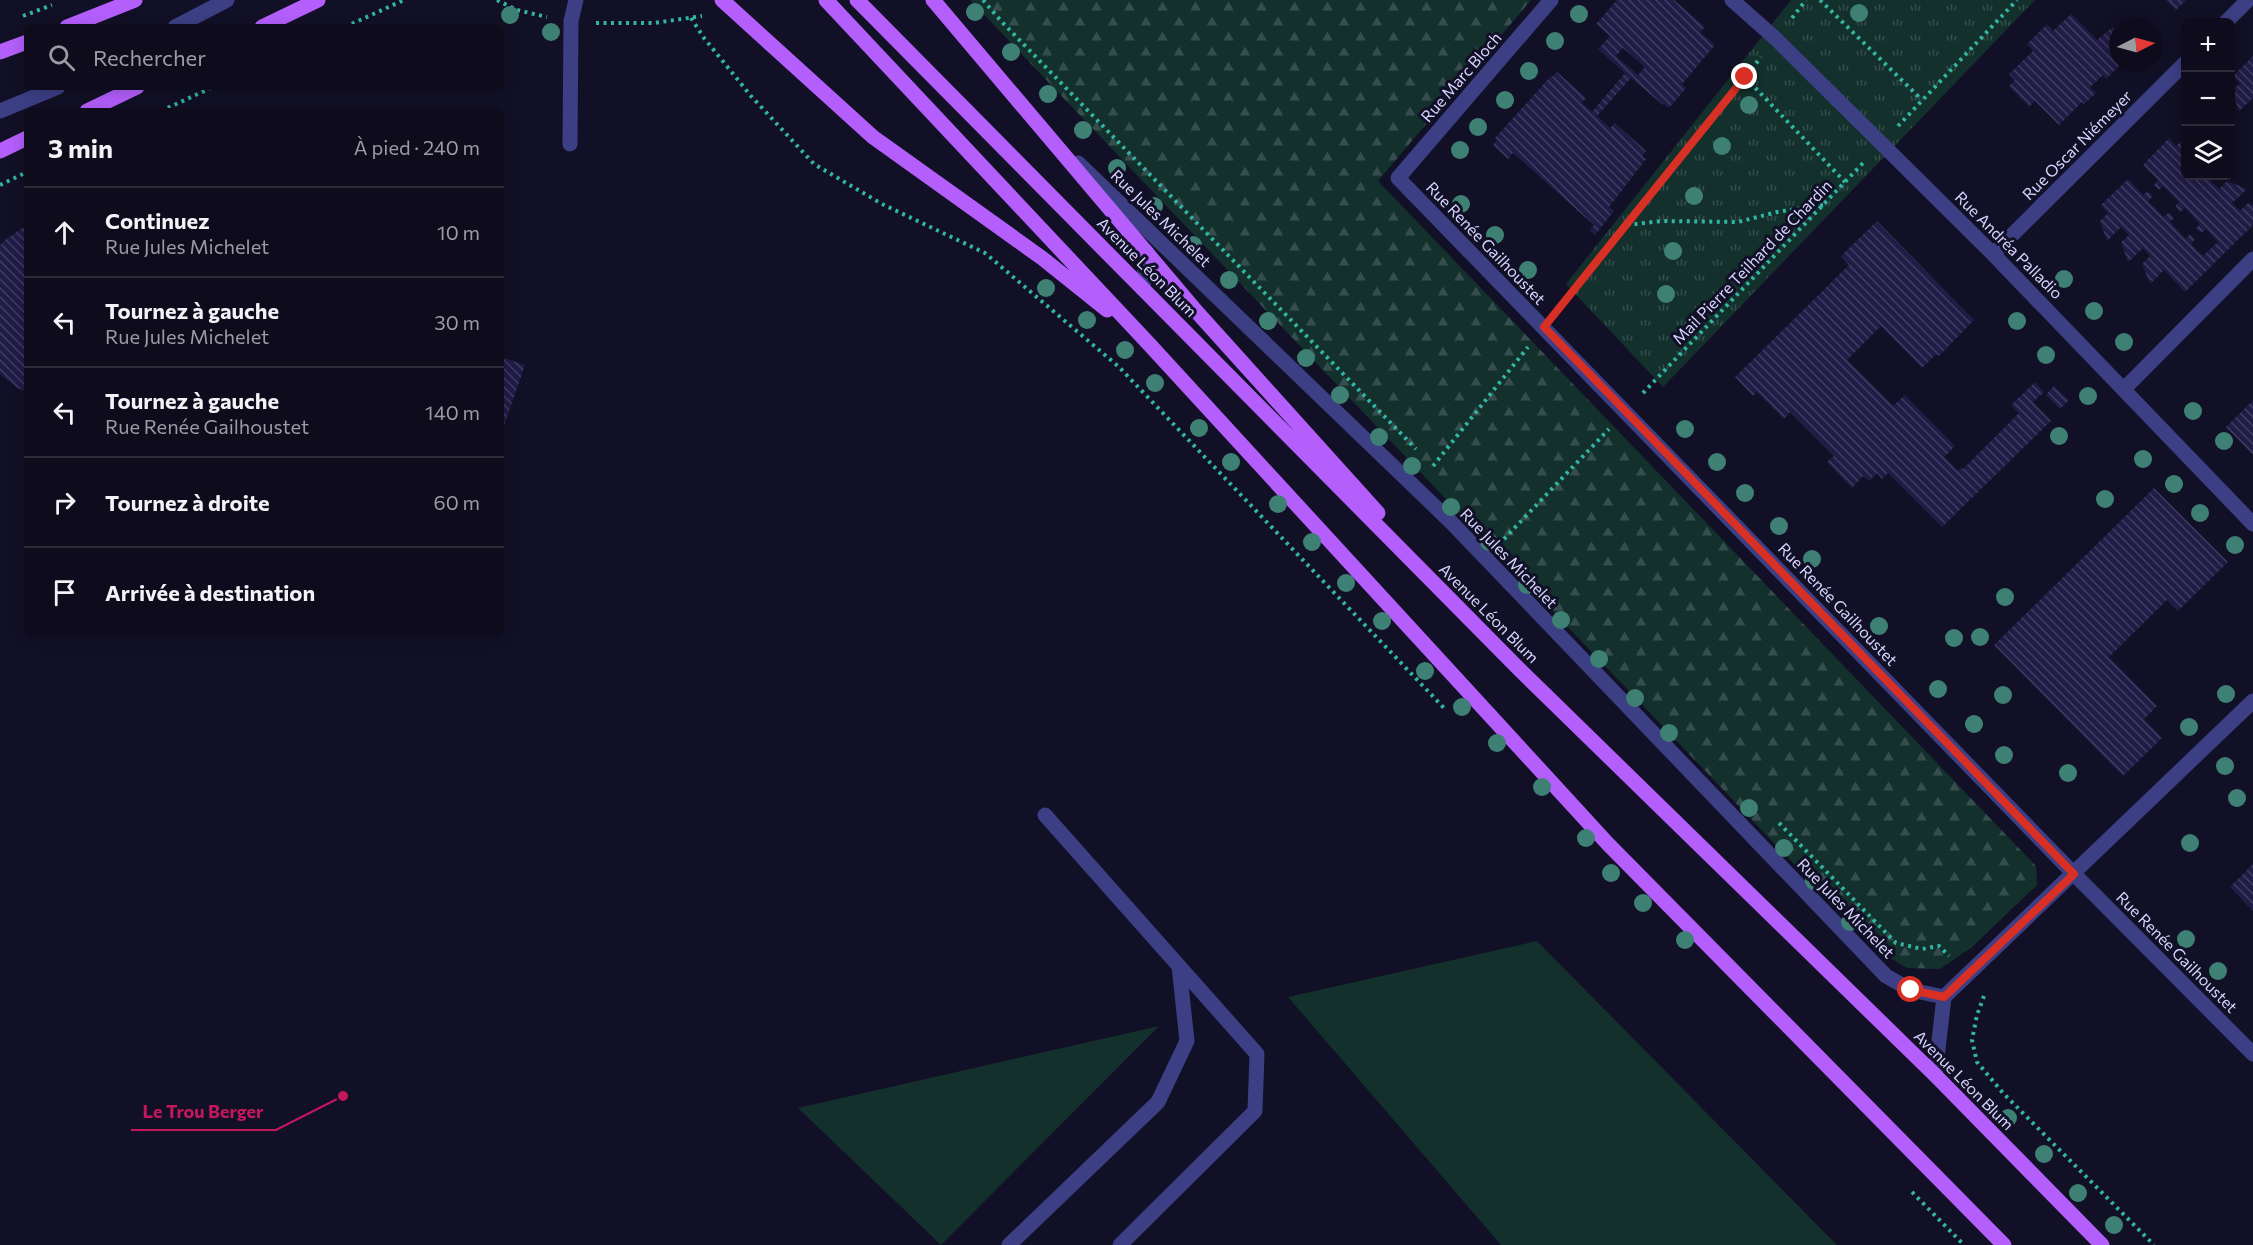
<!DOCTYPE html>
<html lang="fr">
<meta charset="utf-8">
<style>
:root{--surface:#0e0c1c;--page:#171525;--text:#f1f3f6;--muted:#9b9ba3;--line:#2e2c3b}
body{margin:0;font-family:Commissioner,sans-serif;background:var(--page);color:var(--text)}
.controls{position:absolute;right:18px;top:18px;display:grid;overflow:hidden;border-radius:9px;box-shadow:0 3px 15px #0003}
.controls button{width:54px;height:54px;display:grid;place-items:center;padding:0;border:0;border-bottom:2px solid var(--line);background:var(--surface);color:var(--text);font:30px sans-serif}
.compass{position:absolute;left:2109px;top:18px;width:54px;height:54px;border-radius:50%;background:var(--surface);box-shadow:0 3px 15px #0003;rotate:84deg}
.stop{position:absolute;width:18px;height:18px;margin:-14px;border:4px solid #d93025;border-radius:50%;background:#fff}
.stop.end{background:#d93025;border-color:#fff;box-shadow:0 2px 6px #0008}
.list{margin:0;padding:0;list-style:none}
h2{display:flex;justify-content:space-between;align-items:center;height:78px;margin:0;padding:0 24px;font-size:26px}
h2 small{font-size:20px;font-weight:400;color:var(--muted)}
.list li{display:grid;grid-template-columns:39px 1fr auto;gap:18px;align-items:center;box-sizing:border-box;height:90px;padding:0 24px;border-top:2px solid var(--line)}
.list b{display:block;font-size:22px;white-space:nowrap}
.list p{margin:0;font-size:20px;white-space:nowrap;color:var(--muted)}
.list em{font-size:20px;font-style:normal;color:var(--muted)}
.icon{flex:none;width:33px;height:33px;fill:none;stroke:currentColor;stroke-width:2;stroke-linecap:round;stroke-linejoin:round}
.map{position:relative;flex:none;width:2253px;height:1245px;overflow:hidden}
.search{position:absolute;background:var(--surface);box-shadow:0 3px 15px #0003;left:24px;top:24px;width:480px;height:66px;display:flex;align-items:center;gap:15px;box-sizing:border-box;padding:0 21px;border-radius:9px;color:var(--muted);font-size:22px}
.panel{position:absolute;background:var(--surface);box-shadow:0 3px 15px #0003;left:24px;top:108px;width:480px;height:528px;border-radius:9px}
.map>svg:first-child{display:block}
.grass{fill:#13302c}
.forest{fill:url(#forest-firs)}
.park{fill:url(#park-tufts)}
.building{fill:url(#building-back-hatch);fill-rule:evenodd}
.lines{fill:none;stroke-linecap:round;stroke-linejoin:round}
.path{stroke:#32b5a2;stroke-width:4;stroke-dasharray:3 4.5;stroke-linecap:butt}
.minor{stroke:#3c3f84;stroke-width:15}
.major{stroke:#b45ffc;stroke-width:15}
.tree{fill:#3e8174}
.route{stroke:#d93025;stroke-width:8}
.labels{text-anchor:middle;stroke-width:6;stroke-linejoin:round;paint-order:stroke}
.street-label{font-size:16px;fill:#d7d5fe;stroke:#121026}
.leader{fill:none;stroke:#c2185b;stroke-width:2}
.callout-dot{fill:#c2185b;stroke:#121026;stroke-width:2}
.callout-label{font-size:18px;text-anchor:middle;font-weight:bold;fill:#c2185b;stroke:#121026;stroke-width:6;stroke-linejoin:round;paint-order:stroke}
</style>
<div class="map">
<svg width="2253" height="1245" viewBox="0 0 2253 1245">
<defs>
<pattern id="forest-firs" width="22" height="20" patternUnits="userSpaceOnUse" patternTransform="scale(1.5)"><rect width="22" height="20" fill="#13302c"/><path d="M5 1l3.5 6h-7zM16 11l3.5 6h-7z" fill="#354d4c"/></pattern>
<pattern id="park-tufts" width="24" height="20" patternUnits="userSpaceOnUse" patternTransform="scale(1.5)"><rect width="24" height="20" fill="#13302c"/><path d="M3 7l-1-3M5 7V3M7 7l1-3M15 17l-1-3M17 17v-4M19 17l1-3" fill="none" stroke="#354d4c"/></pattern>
<pattern id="building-back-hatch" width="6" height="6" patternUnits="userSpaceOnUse" patternTransform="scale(1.5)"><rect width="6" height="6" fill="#211c46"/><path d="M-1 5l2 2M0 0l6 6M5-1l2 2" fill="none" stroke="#403c62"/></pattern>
</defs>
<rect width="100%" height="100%" fill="#121026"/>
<!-- grass -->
<path class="grass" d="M1537,941L1837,1245H1501L1288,997Z
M1159,1026L941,1245L798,1108Z"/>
<!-- forest -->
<path class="forest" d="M970,0H1531L1378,181L2036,866L2037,885L1972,947L1940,969L1907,968L1874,948Z"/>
<!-- park -->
<path class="park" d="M1791,0H2035L1663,387L1566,284Z"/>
<!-- building -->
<path class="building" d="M1617,0H1674L1705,27L1700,32L1715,45L1682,84L1686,88L1669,108L1664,104L1663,105L1631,78L1597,116L1610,128L1615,123L1646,151L1642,156L1646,159L1609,207L1614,211L1595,235L1590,230L1594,225L1513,153L1508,159L1493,145L1497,140L1495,138L1551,76L1552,77L1557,72L1586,98L1582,103L1592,112L1625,73L1598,49L1610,36L1596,24ZM1623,48L1645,67L1638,75L1616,56Z
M2166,0H2186L2176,10Z
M2071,14L2097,40L2113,27L2118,32V63H2140L2130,72L2122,63L2106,79L2103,75L2090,87L2096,93L2084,104L2082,102L2059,125L2035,101L2029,107L2009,86L2015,80L2009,74L2033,51L2027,44L2047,24L2053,31Z
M2253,56V98L2239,111L2232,91L2240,83L2233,76Z
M2186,137V176H2217L2211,181L2219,189L2227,181L2247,189L2232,203L2240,211L2248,203L2253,205V225L2185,292L2164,270L2150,284L2142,264L2150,256L2143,248L2128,262L2121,242L2129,235L2121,227L2107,241L2100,221L2108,213L2101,205L2128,179L2143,195L2148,191L2153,196L2148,201L2164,217L2169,212L2174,218L2170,222L2186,239L2190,234L2195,239L2191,244L2203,256L2218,242L2206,229L2201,233L2196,228L2200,224L2185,208L2180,212L2175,207L2179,202L2163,186L2159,190L2154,185L2158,180L2143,165L2169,138L2176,146Z
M1877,221L1974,320L1939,356L1936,354L1922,368L1881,326L1847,360L1893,406L1905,395L1955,446L1944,457L1958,471L1961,468L1963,469L2019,413L2011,405L2035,382L2044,392L2033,402L2051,421L1942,527L1888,473L1882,479L1877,473L1869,481L1863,476L1852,488L1827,462L1834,456L1790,412L1784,419L1757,392L1753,396L1735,377L1849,265L1841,256Z
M27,225V392L17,388L0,374V245L6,239Z
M501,357L525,365L501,435Z
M2054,386L2069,400L2060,409L2046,395Z
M2253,400V455L2226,427Z
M2154,488L2228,562L2178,611L2167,600L2109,657L2157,706L2144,719L2162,738L2123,776L1994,645Z
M2253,864V911L2230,887Z"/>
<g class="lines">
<!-- path -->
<path class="path" d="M497,0L517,10L547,17
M983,0L1001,21L1416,449
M1820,0L1922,100
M23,16L52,5
M691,18L704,38L751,96L814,164L882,204L985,253L1119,367L1444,708
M1792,18L1806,0
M596,23H654L702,16
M345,27L404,0
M1745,77L1845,182
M161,111L213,87
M1898,126L2017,0
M0,185L27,172
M1627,225L1662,221L1738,222L1777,212L1823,205
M1559,309L1761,57
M1643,393L1864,162
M1433,466L1528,347
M1504,539L1609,429
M1779,823L1896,943L1922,949L1939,946L1949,956
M1984,996L1977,1015L1972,1040L1977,1062L2003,1093L2154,1245
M1912,1192L1964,1245"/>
<!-- minor -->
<path class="minor" d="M1551,0L1398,178L2074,874L2253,1054
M1732,0L1776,39L1993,254L2253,524
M2226,22L2248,0
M175,27L227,0
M0,111L58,87
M570,144L571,21L576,0
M1078,163L1451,522L1886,976L1911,990L1944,997
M1993,254L2186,62
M1143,289L1146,251
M2124,389L2253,259
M1045,815L1257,1054L1255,1111L1120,1245
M1935,1075L1944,997L2253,701
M1009,1245L1158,1102L1187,1041L1179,966"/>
<!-- major -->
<path class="major" d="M722,0L873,137L1042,258L1107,310
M826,0L1149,344L1608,844L2004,1245
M857,0L1521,671L1935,1075L2102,1245
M933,0L1196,311L1378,513
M67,27L135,0
M262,27L318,0
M0,52L27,42
M87,111L137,87
M0,151L27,138"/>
</g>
<!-- trees -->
<g class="tree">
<circle cx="975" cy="12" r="9"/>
<circle cx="1859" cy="13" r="9"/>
<circle cx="1579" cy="14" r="9"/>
<circle cx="510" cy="15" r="9"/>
<circle cx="551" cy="32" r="9"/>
<circle cx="1555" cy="41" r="9"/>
<circle cx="1011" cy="52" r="9"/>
<circle cx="1529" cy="71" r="9"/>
<circle cx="1048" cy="94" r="9"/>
<circle cx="1505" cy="100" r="9"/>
<circle cx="1749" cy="105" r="9"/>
<circle cx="1478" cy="127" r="9"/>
<circle cx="1083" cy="130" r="9"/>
<circle cx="1722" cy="146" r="9"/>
<circle cx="1460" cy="150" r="9"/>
<circle cx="1117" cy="168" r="9"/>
<circle cx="1694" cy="196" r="9"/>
<circle cx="1461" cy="204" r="9"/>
<circle cx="1154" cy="206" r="9"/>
<circle cx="1495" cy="235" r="9"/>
<circle cx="1193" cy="245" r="9"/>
<circle cx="1673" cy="251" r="9"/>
<circle cx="1528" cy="270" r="9"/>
<circle cx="2064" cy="279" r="9"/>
<circle cx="1229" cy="280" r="9"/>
<circle cx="1046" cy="288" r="9"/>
<circle cx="1666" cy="294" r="9"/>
<circle cx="2094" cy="311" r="9"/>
<circle cx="1087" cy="320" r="9"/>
<circle cx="1268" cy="321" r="9"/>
<circle cx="2017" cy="321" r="9"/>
<circle cx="2124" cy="342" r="9"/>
<circle cx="1125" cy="350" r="9"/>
<circle cx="2046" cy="355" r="9"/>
<circle cx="1306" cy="358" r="9"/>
<circle cx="1155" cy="383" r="9"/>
<circle cx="1340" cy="395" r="9"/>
<circle cx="2088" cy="396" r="9"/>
<circle cx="2193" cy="411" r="9"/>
<circle cx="1199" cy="428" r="9"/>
<circle cx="1685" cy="429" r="9"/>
<circle cx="2059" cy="436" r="9"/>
<circle cx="1379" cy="437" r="9"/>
<circle cx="2224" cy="441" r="9"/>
<circle cx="2143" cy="459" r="9"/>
<circle cx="1231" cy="462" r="9"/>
<circle cx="1717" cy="462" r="9"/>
<circle cx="1412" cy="466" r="9"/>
<circle cx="2174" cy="484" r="9"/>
<circle cx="1745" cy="493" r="9"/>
<circle cx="2105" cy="499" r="9"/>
<circle cx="1278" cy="504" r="9"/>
<circle cx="1451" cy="507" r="9"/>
<circle cx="2200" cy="513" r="9"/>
<circle cx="1779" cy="526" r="9"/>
<circle cx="1312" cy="542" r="9"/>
<circle cx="1489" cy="542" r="9"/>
<circle cx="2235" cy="545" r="9"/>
<circle cx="1812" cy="559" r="9"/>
<circle cx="1346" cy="583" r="9"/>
<circle cx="1527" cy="585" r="9"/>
<circle cx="2005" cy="597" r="9"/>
<circle cx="1561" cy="620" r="9"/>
<circle cx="1382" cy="621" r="9"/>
<circle cx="1879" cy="626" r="9"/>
<circle cx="1980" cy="637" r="9"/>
<circle cx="1954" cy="638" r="9"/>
<circle cx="1599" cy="659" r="9"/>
<circle cx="1425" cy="671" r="9"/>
<circle cx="1938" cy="689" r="9"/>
<circle cx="2226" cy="694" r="9"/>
<circle cx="2003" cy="695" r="9"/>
<circle cx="1635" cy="698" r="9"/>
<circle cx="1462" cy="707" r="9"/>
<circle cx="1974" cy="724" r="9"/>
<circle cx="2189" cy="727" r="9"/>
<circle cx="1669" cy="733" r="9"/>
<circle cx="1497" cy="743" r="9"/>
<circle cx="2004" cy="755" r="9"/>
<circle cx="2225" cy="766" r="9"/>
<circle cx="2068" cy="773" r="9"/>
<circle cx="1542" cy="787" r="9"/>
<circle cx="2237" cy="798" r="9"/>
<circle cx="1749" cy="808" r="9"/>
<circle cx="1586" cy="838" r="9"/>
<circle cx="2190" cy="843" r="9"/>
<circle cx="1784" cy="848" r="9"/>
<circle cx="1611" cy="873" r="9"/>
<circle cx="1814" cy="881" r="9"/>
<circle cx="1643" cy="903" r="9"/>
<circle cx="1850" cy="922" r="9"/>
<circle cx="2186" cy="939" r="9"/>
<circle cx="1685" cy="940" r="9"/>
<circle cx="2218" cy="971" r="9"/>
<circle cx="2008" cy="1118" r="9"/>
<circle cx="2044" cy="1154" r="9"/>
<circle cx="2078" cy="1193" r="9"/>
<circle cx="2114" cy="1225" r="9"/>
</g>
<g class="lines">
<!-- route -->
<path class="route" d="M1745,77L1544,327L2074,874L1944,997L1911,990"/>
</g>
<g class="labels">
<!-- street labels -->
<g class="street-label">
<text transform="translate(1461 77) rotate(-49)" y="6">Rue Marc Bloch</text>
<text transform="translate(2077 145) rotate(-45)" y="6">Rue Oscar Niémeyer</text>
<text transform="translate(1161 218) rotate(44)" y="6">Rue Jules Michelet</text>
<text transform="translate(1486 243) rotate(46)" y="6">Rue Renée Gailhoustet</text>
<text transform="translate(2009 245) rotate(45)" y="6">Rue Andréa Palladio</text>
<text transform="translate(1752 262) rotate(-46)" y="6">Mail Pierre Teilhard de Chardin</text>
<text transform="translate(1147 267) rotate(45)" y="6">Avenue Léon Blum</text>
<text transform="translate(1509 558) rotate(46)" y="6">Rue Jules Michelet</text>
<text transform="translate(1838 604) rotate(46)" y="6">Rue Renée Gailhoustet</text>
<text transform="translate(1489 613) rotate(45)" y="6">Avenue Léon Blum</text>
<text transform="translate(1846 908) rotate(46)" y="6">Rue Jules Michelet</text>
<text transform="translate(2177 952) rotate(45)" y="6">Rue Renée Gailhoustet</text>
<text transform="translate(1964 1080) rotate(45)" y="6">Avenue Léon Blum</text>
</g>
</g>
<!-- callouts -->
<path class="leader" d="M343 1096L276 1130H131"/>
<circle class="callout-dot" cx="343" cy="1096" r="6"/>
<g class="callout-label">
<text x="203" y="1118">Le Trou Berger</text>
</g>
</svg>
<div class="controls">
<button>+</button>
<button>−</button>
<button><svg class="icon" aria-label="layers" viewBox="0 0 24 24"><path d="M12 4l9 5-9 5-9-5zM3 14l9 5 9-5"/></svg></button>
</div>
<svg class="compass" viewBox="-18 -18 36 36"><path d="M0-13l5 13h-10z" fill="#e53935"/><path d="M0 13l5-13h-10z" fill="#9b9ba3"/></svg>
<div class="stop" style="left:1911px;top:990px"></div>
<div class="stop end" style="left:1745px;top:77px"></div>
<div class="search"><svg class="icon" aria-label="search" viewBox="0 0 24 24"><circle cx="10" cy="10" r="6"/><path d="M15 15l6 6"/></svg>Rechercher</div>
<section class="panel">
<h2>3 min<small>À pied · 240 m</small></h2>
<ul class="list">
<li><svg class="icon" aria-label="ahead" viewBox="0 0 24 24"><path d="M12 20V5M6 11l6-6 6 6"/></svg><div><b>Continuez</b><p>Rue Jules Michelet</p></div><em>10 m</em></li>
<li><svg class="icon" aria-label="left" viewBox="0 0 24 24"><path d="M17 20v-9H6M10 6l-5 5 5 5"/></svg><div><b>Tournez à gauche</b><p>Rue Jules Michelet</p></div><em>30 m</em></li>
<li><svg class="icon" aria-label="left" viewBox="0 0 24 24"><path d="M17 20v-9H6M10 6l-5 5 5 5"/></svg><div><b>Tournez à gauche</b><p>Rue Renée Gailhoustet</p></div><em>140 m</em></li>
<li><svg class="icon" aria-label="right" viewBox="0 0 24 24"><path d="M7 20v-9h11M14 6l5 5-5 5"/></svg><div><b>Tournez à droite</b></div><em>60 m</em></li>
<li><svg class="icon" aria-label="arrive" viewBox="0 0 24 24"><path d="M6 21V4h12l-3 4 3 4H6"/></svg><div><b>Arrivée à destination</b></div></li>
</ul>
</section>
</div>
